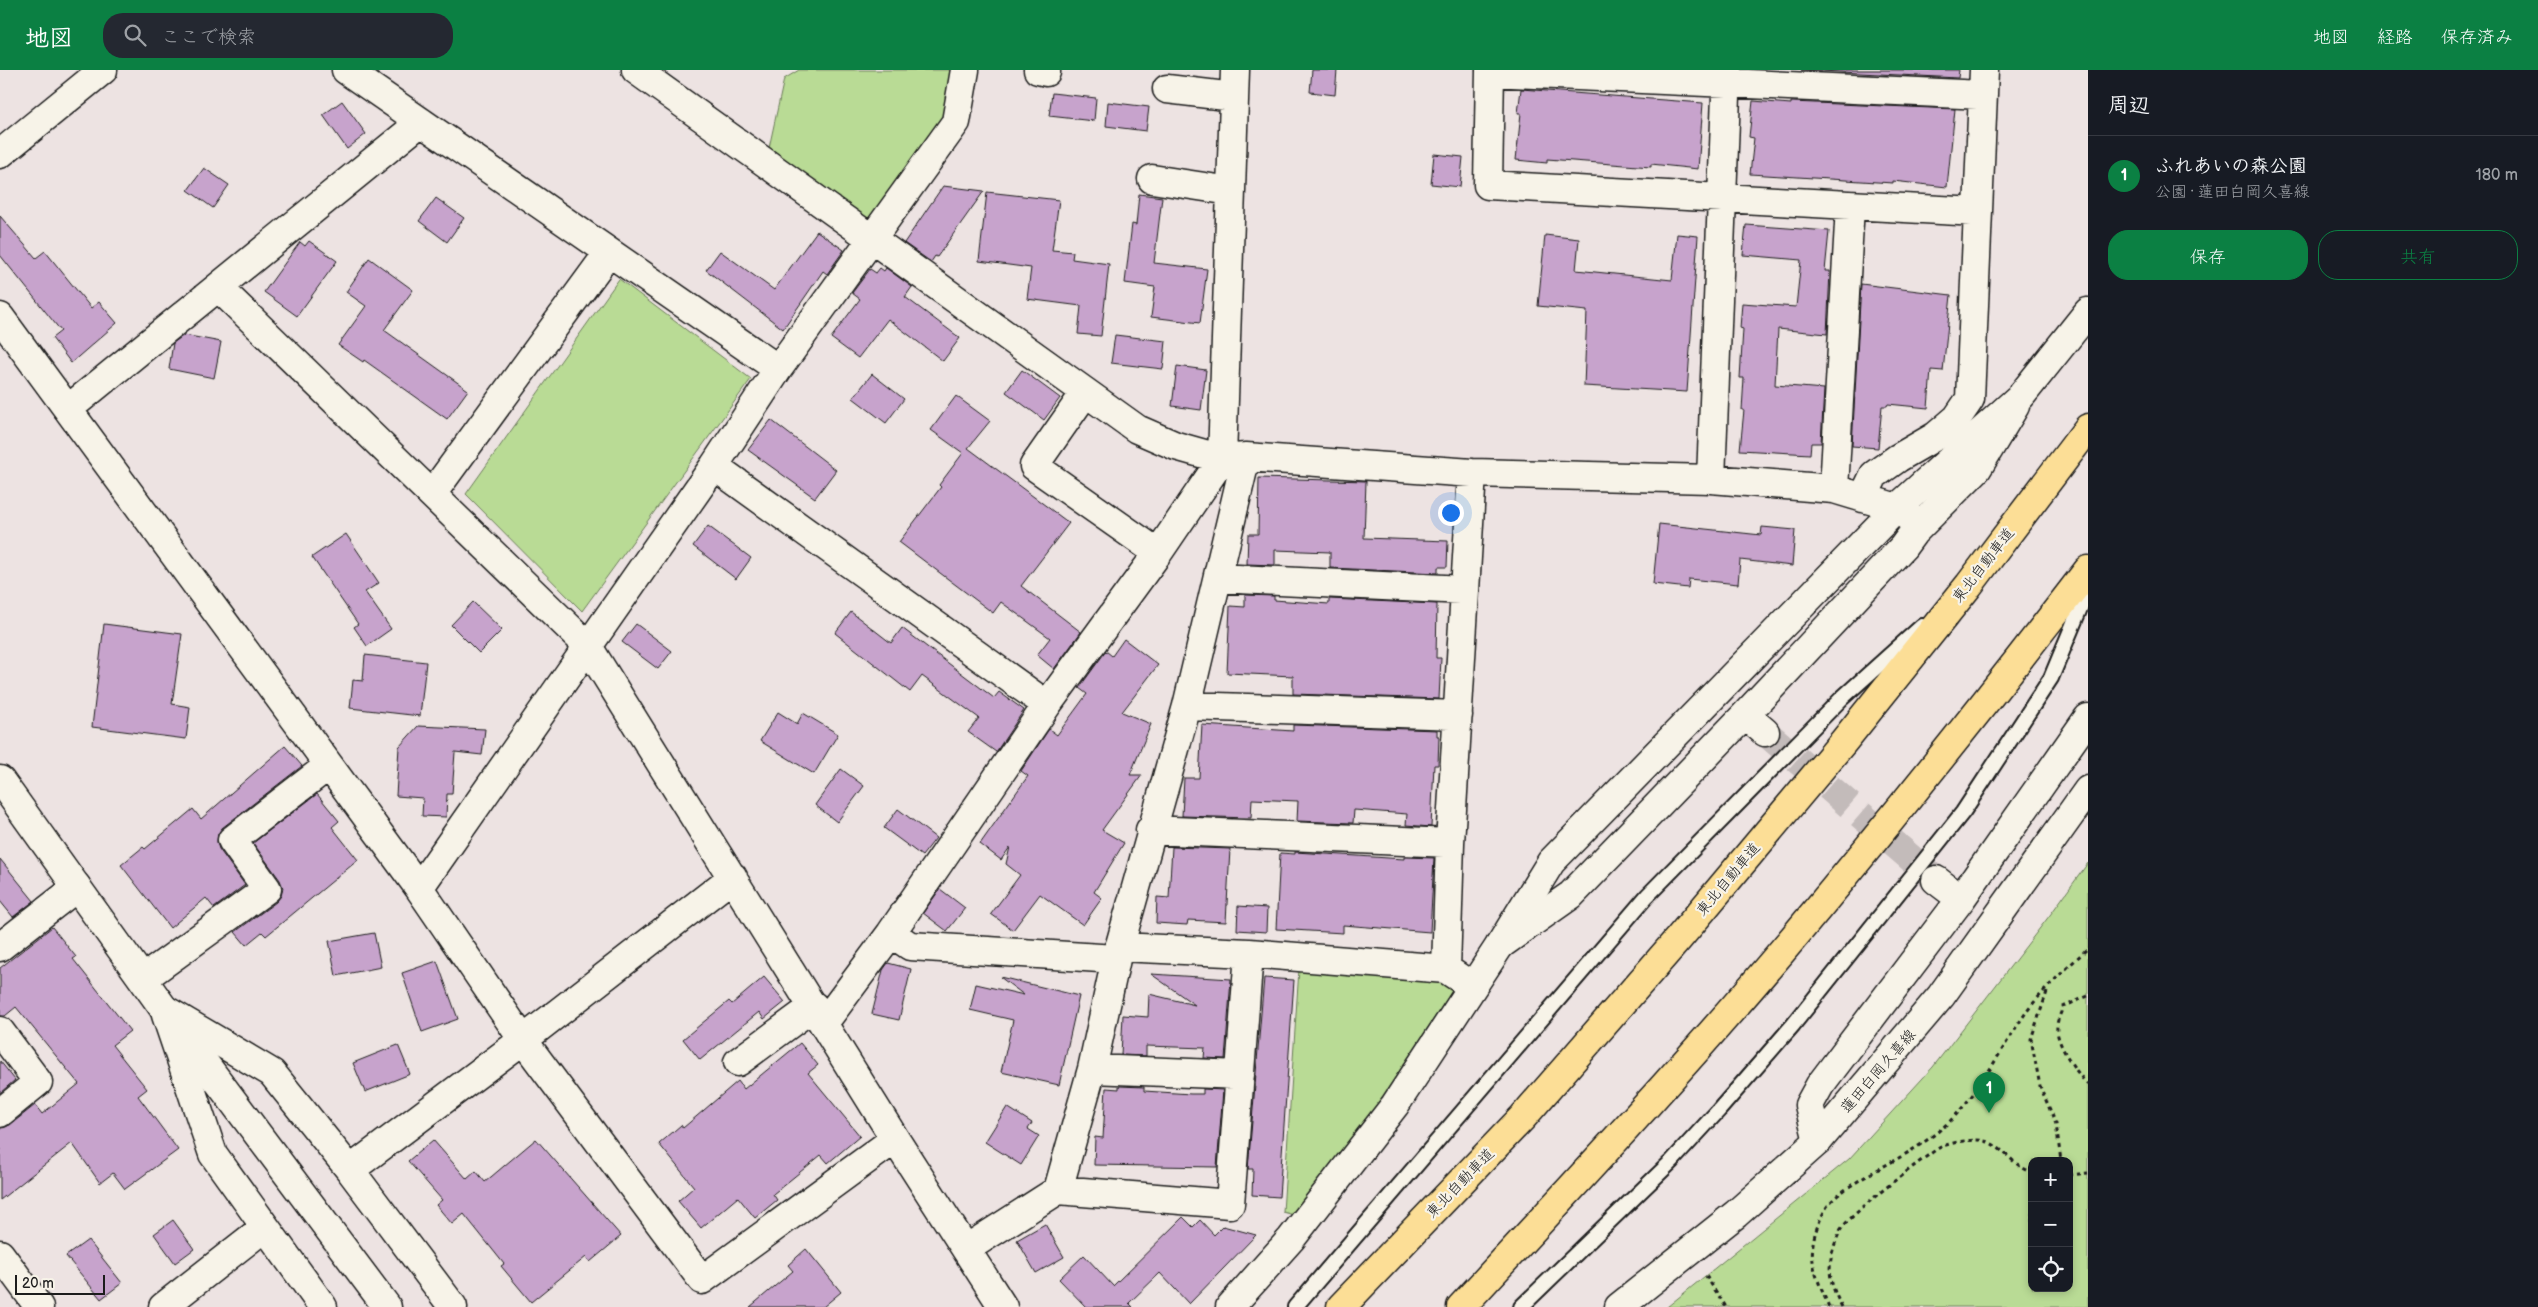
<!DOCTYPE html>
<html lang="ja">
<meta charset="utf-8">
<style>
:root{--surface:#171b24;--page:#242831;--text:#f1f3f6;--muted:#9ea1a6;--line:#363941;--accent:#0b8043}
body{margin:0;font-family:"Balsamiq Sans","Klee One",sans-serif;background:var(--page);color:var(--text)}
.controls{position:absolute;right:15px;bottom:15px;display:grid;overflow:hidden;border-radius:10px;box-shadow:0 2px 8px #0003}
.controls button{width:45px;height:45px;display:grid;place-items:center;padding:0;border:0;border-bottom:1px solid var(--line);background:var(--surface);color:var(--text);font:25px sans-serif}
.scale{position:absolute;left:15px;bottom:12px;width:90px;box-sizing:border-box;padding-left:5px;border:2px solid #1c1c1c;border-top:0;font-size:14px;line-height:18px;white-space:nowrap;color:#1c1c1c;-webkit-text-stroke:4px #f7f3e8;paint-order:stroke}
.you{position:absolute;left:1450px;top:442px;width:18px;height:18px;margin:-12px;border:4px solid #fff;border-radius:50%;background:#1a73e8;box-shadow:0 0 0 8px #1a73e833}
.badge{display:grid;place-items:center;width:32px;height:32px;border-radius:50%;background:var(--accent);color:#fff;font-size:16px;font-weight:700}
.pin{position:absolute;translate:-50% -41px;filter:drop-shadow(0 1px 2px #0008)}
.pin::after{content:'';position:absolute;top:26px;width:18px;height:15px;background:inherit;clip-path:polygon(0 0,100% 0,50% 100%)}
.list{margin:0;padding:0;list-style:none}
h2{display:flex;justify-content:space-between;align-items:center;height:65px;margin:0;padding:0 20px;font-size:21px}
h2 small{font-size:16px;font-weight:400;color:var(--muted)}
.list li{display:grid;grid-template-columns:32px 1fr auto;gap:15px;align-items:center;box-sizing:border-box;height:80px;padding:0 20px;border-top:1px solid var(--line)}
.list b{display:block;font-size:19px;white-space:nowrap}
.list p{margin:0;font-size:16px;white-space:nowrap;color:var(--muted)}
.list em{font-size:16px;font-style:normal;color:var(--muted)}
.actions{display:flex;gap:10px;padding:15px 20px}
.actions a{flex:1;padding:11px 0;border:1px solid var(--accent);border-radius:20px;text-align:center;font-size:18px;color:var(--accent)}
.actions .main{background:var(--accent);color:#fff}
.icon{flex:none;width:28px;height:28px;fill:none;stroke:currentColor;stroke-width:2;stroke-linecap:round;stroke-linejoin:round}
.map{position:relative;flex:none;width:2088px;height:1237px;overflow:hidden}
header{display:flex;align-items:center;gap:30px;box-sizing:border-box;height:70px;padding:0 25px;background:var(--accent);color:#fff}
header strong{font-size:24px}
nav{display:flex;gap:28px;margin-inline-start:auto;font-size:18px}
.search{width:350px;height:45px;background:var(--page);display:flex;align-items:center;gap:12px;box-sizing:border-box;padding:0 18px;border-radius:20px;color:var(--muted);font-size:19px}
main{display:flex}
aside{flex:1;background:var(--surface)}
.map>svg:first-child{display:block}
.green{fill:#b9db95;stroke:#6a7c58;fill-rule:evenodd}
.building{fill:#c7a3cc;stroke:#1c1c1c}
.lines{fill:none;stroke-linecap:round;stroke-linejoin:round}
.minor-tunnel{stroke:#c3bbba;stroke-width:28;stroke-dasharray:28 14;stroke-linecap:butt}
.service-casing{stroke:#1c1c1c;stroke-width:18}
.minor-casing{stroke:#1c1c1c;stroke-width:31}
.tertiary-casing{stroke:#1c1c1c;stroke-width:31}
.secondary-casing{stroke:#1c1c1c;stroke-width:31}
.motorway-casing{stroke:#1c1c1c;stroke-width:31}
.path{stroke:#1c1c1c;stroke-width:3;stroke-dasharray:4 4;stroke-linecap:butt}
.service{stroke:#f7f3e8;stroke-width:14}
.minor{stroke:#f7f3e8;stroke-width:28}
.tertiary{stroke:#f7f3e8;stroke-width:28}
.secondary{stroke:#f7f3e8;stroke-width:28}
.motorway{stroke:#fcde96;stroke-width:28}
.labels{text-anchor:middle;stroke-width:4.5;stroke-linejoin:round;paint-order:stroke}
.street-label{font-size:15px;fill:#1c1c1c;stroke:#f7f3e8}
</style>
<header>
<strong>地図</strong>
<div class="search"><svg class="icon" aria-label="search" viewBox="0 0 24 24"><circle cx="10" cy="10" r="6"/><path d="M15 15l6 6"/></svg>ここで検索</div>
<nav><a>地図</a><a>経路</a><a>保存済み</a></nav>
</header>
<main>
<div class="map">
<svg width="2088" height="1237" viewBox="0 0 2088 1237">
<rect width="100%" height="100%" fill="#ede3e2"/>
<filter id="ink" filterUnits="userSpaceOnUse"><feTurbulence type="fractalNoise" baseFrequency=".02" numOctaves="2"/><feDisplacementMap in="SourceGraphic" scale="10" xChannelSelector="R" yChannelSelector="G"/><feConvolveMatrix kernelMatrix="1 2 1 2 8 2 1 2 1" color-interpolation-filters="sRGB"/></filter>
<g filter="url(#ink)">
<!-- green -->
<path class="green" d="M799,0H956L949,48L880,148L864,150L769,78L784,9Z
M619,209L751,309L582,541L466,424Z
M2088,793V1237H1667L1849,1089L1933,997L2050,845ZM2032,1091H2069V1218H2032Z
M1299,899L1446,908L1454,918L1378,1033L1294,1145L1283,1142Z"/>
<!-- building -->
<path class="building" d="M1312,0H1337L1335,25L1310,22Z
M1801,0H1959L1958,8Z
M1521,19L1703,33L1698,99L1651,94V97L1547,89V93L1516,90L1521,43H1518Z
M1052,23L1096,28L1094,51L1049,46Z
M342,31L366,64L347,79L323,45Z
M1753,31L1791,34V32L1955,39L1947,117L1893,111V113L1750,104L1754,68L1749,67Z
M1108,32L1149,37L1146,61L1106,56Z
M1434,84L1463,87L1460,117L1431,114Z
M204,98L229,115L213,138L188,120Z
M943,116L984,121L937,187L935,186L931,192L904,173Z
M987,122L1059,130L1052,180L1073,182L1072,189L1109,194L1101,266L1078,264L1081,236L1027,229L1031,198L979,191Z
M1139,124L1162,127L1154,193L1207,199L1200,253L1151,247L1155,217L1125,213L1132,154L1136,155Z
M436,128L464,148L447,172L419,151Z
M0,146L36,188L45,181L91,238L99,232L117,253L71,293L52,268L61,261L0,185Z
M1746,155L1829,161L1825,201H1830L1827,264L1778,259L1775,315L1824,319L1821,373H1811L1810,384L1740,380L1744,340H1742L1744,308H1740L1743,259L1740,258L1742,233L1796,237L1801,190L1743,185Z
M817,161L844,180L827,204L823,201L783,259L706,200L720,181L774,220Z
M1677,164L1698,166L1687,322L1584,316L1587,241L1538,236L1545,165L1579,169L1576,200L1672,210Z
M309,171L337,191L297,246L264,222L300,172L305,176Z
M369,188L413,220L384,260L468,320L447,349L364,290L363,292L338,275L366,236L346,222Z
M880,198L884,201L886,198L912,217L905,227L960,268L943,291L888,249L858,288L831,268L860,229L852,223L870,199L876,203Z
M1861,214L1951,225L1943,301L1931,300L1928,338L1888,334L1887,336H1882L1878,378L1852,376Z
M184,265L221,272L214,308L169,299L173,273Z
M1115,265L1166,271L1163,299L1111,293Z
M1177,296L1206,300L1201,340L1172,336Z
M1022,300L1060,328L1044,350L1006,322Z
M872,304L904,329L886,353L853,328Z
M956,326L990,351L968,378L1069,453L1021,516L1081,562L1054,599L1037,585L1050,568L1001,532L993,543L899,472L941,417L939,415L963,383L931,360Z
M771,350L836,400L815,428L748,380Z
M1259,408L1366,411L1364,468L1448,471L1447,497H1438V503L1330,498V482L1275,480V495L1247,494L1248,464H1258Z
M1659,454L1761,465L1762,457L1795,460L1792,496L1740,490L1738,514L1689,509L1688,518L1653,514Z
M708,456L751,488L736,509L693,476Z
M346,464L379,513L365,522L391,559L367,576L354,557L358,554L312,487Z
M1245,525L1274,526V530L1329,534V529L1437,534L1436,588H1441L1439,629L1293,624V606L1227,603L1230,536L1245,537Z
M473,532L502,560L479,583L451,555Z
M851,542L891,573L902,558L994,628L999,622L1024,640L996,682L968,662L979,648L922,606L910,622L835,563Z
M104,554L182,564L172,634L190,637L186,669L92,657Z
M636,554L672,581L658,599L622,572Z
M1124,569L1158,595L1122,642L1151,654L1130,705H1142L1102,760L1124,773L1094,822L1102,828L1083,855L1040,824L1013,860L991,844L1020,805L1006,794L1010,777L1001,790L980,774L1028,706L1021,701L1049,659L1057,665L1087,624L1079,618L1106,581L1112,586Z
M365,585L426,592L420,646L350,638L353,610L363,611Z
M778,642L797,654L803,643L838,664L814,704L760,671Z
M1202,655L1293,661V655L1437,660V666H1439L1438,695H1434L1431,757L1406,755L1407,744L1354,740L1353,753L1297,751L1298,731L1252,729L1251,748L1182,746L1184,708H1199Z
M418,656L485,659L482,685L455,682L452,724H447L446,747L422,746L423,728L396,726L399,677Z
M285,676L302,696L222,758L218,764L217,772L219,779L245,815L214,838L206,828L170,858L121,795L143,777L145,779L193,739L201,749Z
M841,699L864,716L837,752L815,735Z
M317,724L339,751L332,757L358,790L266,866L262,862L246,875L235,862L276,832L281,826L283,818L280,810L253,773Z
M898,739L936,768L922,786L884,758Z
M1172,777L1230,779L1226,852L1188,850L1187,855L1156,853L1157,827L1169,828Z
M1295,782L1404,789V787L1434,788L1430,862L1343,855V863L1276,859L1280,783L1295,784Z
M0,789L34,831L13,847L0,831Z
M940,819L965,838L947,861L923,843Z
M1238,836L1267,838L1266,862L1237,860Z
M52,857L76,887L73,889L130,961L112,975L147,1019L138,1026L178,1080L125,1119L113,1103L100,1113L72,1073L0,1130V1058L10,1055L35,1035L42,1044L79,1014L16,937L5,946H0V898Z
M374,863L381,897L336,906L329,871Z
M437,891L458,949L422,962L402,903Z
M888,893L911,899L899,950L872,944L883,900Z
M1151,904L1231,909L1225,989L1204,988L1205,978L1146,976V986L1121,985L1123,945L1148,947L1149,924L1195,935Z
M764,907L785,932L764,949L759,942L700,990L683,969L729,931L732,934Z
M1000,907L1079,926L1059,1015L1001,1002L1013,950L970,940L976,914L1024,925Z
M1264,908L1294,910L1279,1127L1252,1125L1253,1099H1248Z
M800,973L818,995L808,1003L860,1066L828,1093L821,1085L773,1124L777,1130L755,1148L738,1127L701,1158L678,1131L694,1117L659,1074L681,1055L683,1058L738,1011L744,1019Z
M398,975L410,1004L365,1022L353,993Z
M0,991L15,1010L0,1023Z
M1119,1016L1144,1017V1021L1191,1024H1203V1019L1223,1020L1217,1097L1094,1095L1095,1067L1103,1068L1106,1018L1119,1019Z
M1007,1037L1032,1053L1028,1059L1039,1066L1021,1095L985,1072Z
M536,1069L621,1166L590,1192L586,1187L531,1232L501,1196L504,1194L464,1144L452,1154L436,1135L442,1130L408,1091L433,1070L467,1109L476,1101L485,1112Z
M1183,1147L1193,1157L1200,1150L1214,1165L1223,1156L1256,1165L1189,1234L1160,1203L1129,1233L1133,1237H1086L1059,1209L1084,1185L1113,1216Z
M173,1150L194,1179L175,1193L154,1164Z
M1045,1154L1064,1187L1036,1203L1017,1170Z
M88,1170L122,1213L101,1229L66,1186Z
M806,1179L841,1222L823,1237H750L793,1201L788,1195Z"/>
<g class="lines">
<!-- minor-tunnel -->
<path class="minor-tunnel" d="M1765,662L1936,810"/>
<defs>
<path id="service" d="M1295,1237L1647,826L1842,628L1922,556
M1521,1237L1672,1091L1719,1040L1793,955L1963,742L2051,608L2088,519"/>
<path id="minor" d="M346,0L778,299
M636,0L1137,359L1176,376L1222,389L1246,387L1472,403L1711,409L1834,419L1897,438L1912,450L1914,462L1903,477L1745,645L1571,825L1500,875
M1038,0L1046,2
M1490,0L1488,115L1977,142
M1490,2L1983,25
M1167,19L1234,27
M1152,109L1231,121
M218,217L587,575L895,1069L1003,1237
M0,247L419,818L523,970L702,1210L895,1069
M1085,323L1034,396L1158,483
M68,339L421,52
M714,396L1047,635
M1711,409L1727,0
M1834,419L1850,136
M432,424L609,182
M1863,428L1874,405L1898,388L1936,366L1957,348L1970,329L1984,0
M1914,462L1977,399L2015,336
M1218,508L1465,520
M1187,636L1458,645
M1745,645L1765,662
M1150,760L1450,773
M1936,810L1961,829
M419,818L714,396L778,299L956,52L965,0
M891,863L910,876L1116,889
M0,877L77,817
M1119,877L1249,883L1446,899L1461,909
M1446,899L1450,773L1472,403
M144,908L267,819L232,770L328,696
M164,939L272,1003L350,1100L453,1237
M166,945L213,1084L323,1237
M824,953L891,863L1047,635L1158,483L1222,389L1235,0
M0,961L38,1012L0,1043
M738,992L814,936
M1092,999L1240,1005
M1818,1071L1809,1035L1820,1015L1961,829L2088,648
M350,1100L523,970L733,807
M1058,1120L1230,1134L1249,883
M966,1179L1058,1120L1092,999L1116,889L1187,636L1246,387
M0,1184L39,1237
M163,1237L265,1157"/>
<path id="tertiary" d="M0,84L103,0
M0,710L164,939L387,1237
M1230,1237L1291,1169L1395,1035L1500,875L1551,792L1897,438L2021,326L2088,242"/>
<path id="secondary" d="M1619,1237L1736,1144L1818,1071L1941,926L2088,720"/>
<path id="motorway" d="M1341,1237L1523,1047L1679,868L1844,671L1969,515L2088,358
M1461,1237C1576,1113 1691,990 1799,861C1898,743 1994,622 2088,500"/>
</defs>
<!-- service casing -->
<use href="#service" class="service-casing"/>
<!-- minor casing -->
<use href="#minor" class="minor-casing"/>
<!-- tertiary casing -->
<use href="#tertiary" class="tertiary-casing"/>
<!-- secondary casing -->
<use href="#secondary" class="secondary-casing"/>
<!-- motorway casing -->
<use href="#motorway" class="motorway-casing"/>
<!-- path -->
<path class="path" d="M2047,922L2031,969L2040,1016L2056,1054L2061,1091
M2088,926L2063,937C2061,943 2057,950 2057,956C2055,973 2077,1003 2088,1015
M2069,1105L2088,1103
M1706,1206L1726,1237
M1829,1237C1812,1198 1804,1180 1825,1140C1836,1118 1891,1094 1912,1080C1925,1072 1940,1061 1951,1050C1981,1020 1999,982 2023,947C2040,922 2066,899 2088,878
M1842,1237C1826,1208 1827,1191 1840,1161C1845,1148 1924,1087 1939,1078C1948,1073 1967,1070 1977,1070C2000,1070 2011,1096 2032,1102"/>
<!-- service -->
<use href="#service" class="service"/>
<!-- minor -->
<use href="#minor" class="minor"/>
<!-- tertiary -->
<use href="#tertiary" class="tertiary"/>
<!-- secondary -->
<use href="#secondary" class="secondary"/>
<!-- motorway -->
<use href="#motorway" class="motorway"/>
</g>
</g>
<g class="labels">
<!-- street labels -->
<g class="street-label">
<text transform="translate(1983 495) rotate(-52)" y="5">東北自動車道</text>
<text transform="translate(1728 809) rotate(-50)" y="5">東北自動車道</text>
<text transform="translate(1878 1001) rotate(-49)" y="5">蓮田白岡久喜線</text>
<text transform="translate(1460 1113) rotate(-46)" y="5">東北自動車道</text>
</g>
</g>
</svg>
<div class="controls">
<button>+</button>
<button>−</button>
<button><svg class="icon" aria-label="locate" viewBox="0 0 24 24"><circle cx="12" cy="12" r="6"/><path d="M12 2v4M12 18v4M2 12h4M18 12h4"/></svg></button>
</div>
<div class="scale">20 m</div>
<div class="you"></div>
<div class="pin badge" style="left:1989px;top:1043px">1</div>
</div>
<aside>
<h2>周辺<small></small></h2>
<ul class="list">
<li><span class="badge">1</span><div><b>ふれあいの森公園</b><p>公園 · 蓮田白岡久喜線</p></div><em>180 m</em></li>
</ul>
<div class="actions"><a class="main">保存</a><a>共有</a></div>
</aside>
</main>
